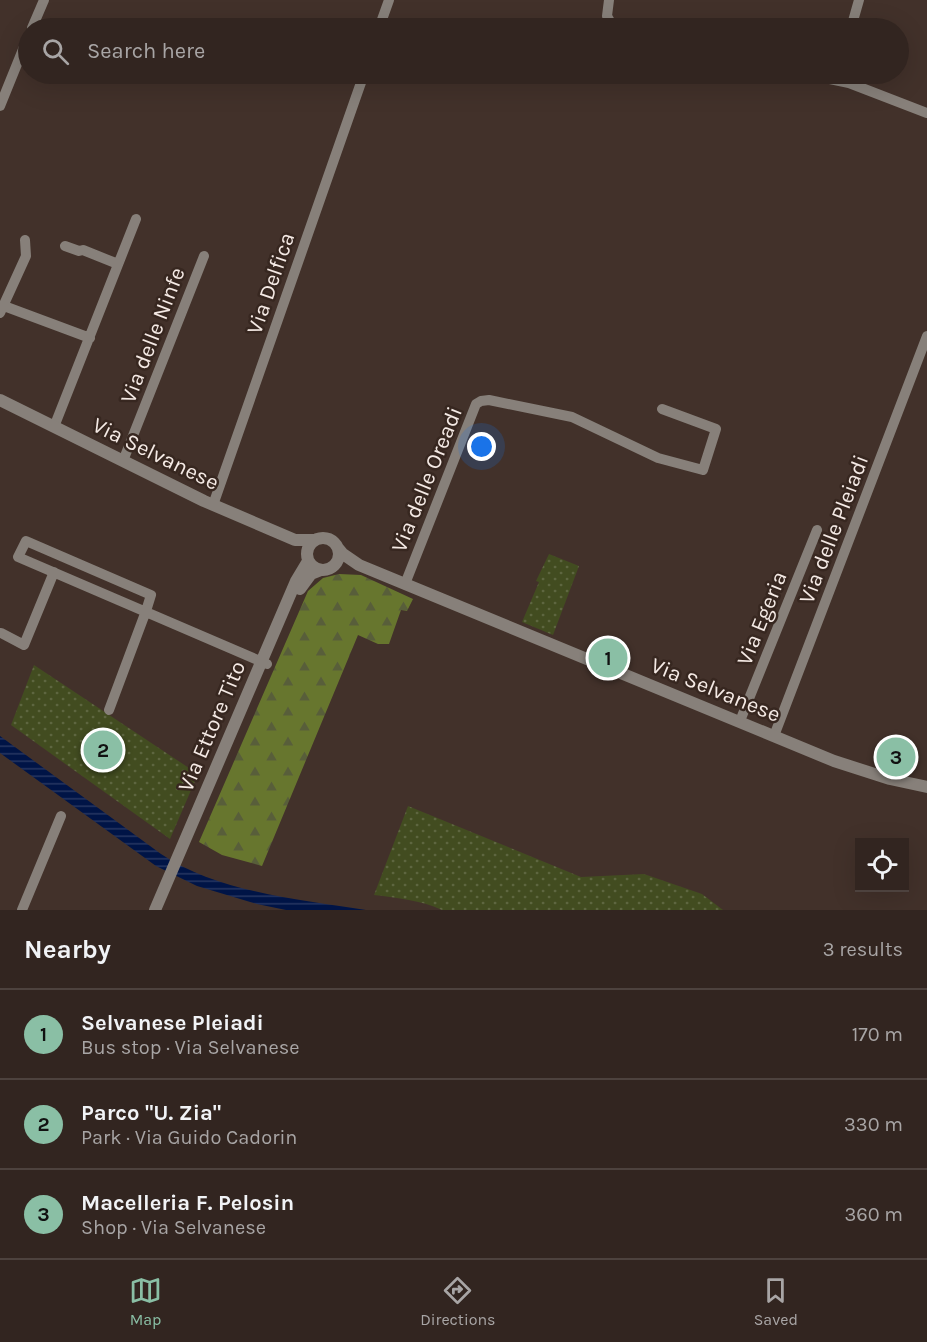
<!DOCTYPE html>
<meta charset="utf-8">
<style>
:root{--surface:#322520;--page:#3a2d29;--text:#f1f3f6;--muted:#a8a5a5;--line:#4d423e;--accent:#8abfa5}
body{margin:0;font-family:Karla,sans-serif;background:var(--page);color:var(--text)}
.controls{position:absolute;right:18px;bottom:18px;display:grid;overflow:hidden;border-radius:0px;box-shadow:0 6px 24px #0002}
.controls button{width:54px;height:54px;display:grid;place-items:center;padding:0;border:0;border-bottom:2px solid var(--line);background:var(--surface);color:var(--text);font:30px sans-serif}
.you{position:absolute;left:482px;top:447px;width:21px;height:21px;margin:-15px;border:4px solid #fff;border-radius:50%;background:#1a73e8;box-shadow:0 0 0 9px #1a73e833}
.badge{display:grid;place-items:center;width:39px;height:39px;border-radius:50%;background:var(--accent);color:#111;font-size:20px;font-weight:700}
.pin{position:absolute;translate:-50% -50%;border:3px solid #fff;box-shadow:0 2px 6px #0006}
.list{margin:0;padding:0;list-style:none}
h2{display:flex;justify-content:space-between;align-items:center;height:78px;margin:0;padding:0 24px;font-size:26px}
h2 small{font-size:20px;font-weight:400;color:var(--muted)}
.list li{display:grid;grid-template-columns:39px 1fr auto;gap:18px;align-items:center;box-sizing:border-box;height:90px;padding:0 24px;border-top:2px solid var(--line)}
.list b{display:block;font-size:22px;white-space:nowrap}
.list p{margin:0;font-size:20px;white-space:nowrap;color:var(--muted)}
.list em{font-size:20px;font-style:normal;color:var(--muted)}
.icon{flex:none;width:33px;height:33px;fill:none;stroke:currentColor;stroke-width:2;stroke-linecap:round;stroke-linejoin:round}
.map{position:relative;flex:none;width:927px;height:910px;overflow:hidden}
.search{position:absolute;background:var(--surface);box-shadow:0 6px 24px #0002;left:18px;right:18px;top:18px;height:66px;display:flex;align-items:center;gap:15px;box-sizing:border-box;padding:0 21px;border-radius:33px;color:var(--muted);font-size:22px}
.sheet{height:348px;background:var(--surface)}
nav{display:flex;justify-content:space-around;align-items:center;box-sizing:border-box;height:84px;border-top:2px solid var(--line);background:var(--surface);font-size:16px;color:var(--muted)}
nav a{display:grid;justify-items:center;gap:3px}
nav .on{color:var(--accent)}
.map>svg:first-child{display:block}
.grass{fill:url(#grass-dots)}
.forest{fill:url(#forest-firs)}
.water{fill:url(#water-rules)}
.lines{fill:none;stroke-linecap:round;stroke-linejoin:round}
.minor{stroke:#87807a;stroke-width:10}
.tertiary{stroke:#87807a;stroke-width:12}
.labels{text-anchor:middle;stroke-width:5;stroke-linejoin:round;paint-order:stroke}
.street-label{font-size:22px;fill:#f5eae5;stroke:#372720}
</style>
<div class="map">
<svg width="927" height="910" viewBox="0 0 927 910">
<defs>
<pattern id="grass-dots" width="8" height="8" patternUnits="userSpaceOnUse" patternTransform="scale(1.5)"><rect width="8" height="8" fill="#424c20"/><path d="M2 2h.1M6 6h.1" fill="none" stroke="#5e6640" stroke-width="1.8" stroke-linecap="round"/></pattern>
<pattern id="forest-firs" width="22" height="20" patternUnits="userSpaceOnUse" patternTransform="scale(1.5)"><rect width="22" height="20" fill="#67762e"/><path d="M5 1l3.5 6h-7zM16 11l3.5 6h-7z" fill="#585e3a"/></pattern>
<pattern id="water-rules" width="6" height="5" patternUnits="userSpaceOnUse" patternTransform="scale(1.5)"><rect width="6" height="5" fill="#001446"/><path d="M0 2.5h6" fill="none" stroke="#263661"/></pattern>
</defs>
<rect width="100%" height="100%" fill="#42312a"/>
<!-- grass -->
<path class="grass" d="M549,554L579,566L553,635L522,622L539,582L536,581Z
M34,665L198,774L170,839L11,725Z
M408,806L581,877L644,874L702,894L723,910H442C420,900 398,898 374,895Z"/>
<!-- forest -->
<path class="forest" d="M339,574L361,575L413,599L407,611L401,610L389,644H378L358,635L262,866L222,855L199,842L308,591L323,578Z"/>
<!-- water -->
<path class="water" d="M0,736L161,854C217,892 301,900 366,910H286L257,904L197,886L156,866L0,753Z"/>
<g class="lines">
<!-- minor -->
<path class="minor" d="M609,0L607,16L612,25L626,28
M32,28L44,0
M379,28L389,0
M851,28L859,0
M806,74L849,83L927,113
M0,106L28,37
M65,246L79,251L83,250L118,264
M4,306L90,338
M0,313L26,256L25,240
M54,427L136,219
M123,461L204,256
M213,505L364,74
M405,584L476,404L481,401L489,400L572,417L658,458L703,470L716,429L662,409
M1,633L24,645L54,572
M109,710L146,611L151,595L26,541L18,557L267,664
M740,721L817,530
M774,736L927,336
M22,910L61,816"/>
<!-- tertiary -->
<path class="tertiary" d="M0,400L204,501L295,540H315
M307 554a16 16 0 1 1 32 0a16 16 0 1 1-32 0Z
M338,548L343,554L359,565L834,761L890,779L927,787
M300,589L311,574L321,570
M155,910L296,581L308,561"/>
</g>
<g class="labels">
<!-- street labels -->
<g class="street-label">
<text transform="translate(270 283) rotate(-71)" y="8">Via Delfica</text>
<text transform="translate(152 335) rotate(-69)" y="8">Via delle Ninfe</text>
<text transform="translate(156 453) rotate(26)" y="8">Via Selvanese</text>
<text transform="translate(426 479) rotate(-68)" y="8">Via delle Oreadi</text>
<text transform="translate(833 529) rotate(-69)" y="8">Via delle Pleiadi</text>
<text transform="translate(761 618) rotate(-68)" y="8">Via Egeria</text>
<text transform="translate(716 689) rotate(22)" y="8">Via Selvanese</text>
<text transform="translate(211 726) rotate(-67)" y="8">Via Ettore Tito</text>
</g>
</g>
</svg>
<div class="controls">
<button><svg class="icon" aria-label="locate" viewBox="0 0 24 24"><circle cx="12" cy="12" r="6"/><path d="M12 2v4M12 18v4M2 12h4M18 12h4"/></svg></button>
</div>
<div class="you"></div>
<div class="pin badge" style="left:608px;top:658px">1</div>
<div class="pin badge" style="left:103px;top:750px">2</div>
<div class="pin badge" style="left:896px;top:757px">3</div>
<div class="search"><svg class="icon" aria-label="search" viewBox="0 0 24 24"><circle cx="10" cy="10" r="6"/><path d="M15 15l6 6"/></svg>Search here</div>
</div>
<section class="sheet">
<h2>Nearby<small>3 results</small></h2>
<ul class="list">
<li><span class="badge">1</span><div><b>Selvanese Pleiadi</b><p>Bus stop · Via Selvanese</p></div><em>170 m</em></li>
<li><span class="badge">2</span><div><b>Parco &quot;U. Zia&quot;</b><p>Park · Via Guido Cadorin</p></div><em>330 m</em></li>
<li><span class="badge">3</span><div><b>Macelleria F. Pelosin</b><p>Shop · Via Selvanese</p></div><em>360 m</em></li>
</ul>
</section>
<nav>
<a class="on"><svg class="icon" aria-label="map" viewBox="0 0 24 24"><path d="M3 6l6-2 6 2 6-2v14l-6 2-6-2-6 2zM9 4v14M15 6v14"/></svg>Map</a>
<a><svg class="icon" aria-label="directions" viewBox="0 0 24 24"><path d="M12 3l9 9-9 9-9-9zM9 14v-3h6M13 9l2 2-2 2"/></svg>Directions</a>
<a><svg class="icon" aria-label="saved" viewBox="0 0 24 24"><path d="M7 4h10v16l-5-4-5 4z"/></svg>Saved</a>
</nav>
